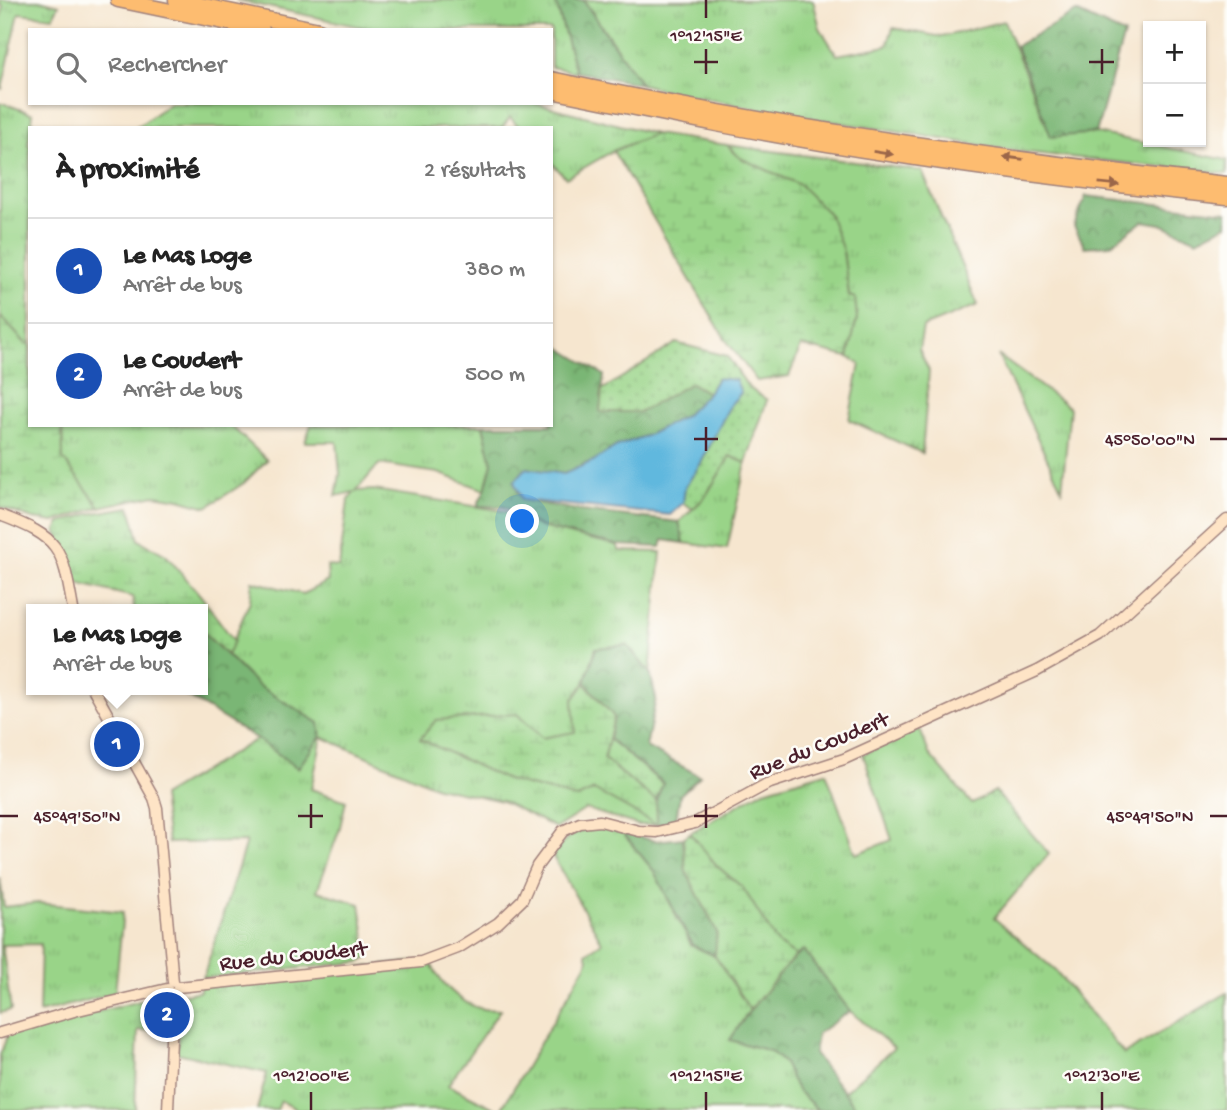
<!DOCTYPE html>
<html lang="fr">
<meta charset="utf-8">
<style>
:root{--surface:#fff;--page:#f2f2f2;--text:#222;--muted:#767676;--line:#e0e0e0;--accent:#111827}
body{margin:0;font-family:"Gochi Hand",sans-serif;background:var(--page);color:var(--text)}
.controls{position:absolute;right:21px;top:21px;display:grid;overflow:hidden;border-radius:0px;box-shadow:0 2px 5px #0004}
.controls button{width:63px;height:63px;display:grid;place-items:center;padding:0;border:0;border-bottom:2px solid var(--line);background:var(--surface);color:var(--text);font:35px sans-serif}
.you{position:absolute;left:523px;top:522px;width:24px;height:24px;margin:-18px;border:5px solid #fff;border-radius:50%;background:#1a73e8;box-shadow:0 0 0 10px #1a73e833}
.badge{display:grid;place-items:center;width:46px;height:46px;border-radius:50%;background:var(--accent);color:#fff;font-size:23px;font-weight:700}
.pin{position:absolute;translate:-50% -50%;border:4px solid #fff;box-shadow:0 2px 7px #0006}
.popup{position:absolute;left:26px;top:604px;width:182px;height:91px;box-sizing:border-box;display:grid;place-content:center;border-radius:0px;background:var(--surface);filter:drop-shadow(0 2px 5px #0005);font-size:23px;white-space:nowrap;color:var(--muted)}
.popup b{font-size:26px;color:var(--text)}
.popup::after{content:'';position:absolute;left:50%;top:100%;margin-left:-14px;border:14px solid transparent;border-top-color:var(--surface)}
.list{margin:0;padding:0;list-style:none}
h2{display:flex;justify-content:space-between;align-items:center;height:91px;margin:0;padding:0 28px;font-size:30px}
h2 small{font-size:23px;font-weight:400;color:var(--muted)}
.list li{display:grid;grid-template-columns:46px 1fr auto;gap:21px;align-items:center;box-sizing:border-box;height:105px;padding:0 28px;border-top:2px solid var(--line)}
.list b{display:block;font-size:26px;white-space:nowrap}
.list p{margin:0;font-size:23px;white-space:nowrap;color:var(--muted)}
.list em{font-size:23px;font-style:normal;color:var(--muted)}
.icon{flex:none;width:38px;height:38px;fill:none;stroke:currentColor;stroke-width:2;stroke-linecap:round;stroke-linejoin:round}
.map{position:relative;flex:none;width:1227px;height:1110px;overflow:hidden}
.search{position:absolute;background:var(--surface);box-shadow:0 2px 5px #0004;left:28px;top:28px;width:525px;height:77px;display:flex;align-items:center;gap:18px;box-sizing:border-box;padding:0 24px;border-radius:0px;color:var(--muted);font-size:26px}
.panel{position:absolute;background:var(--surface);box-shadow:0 2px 5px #0004;left:28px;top:126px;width:525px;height:301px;border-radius:0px}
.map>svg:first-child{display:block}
.grass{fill:url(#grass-tufts);stroke:#727a5a;stroke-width:2}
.forest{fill:url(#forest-crowns);stroke:#626a50;stroke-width:2}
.wetland{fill:url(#wetland-marsh);stroke:#727a5a;stroke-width:2}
.garden{fill:url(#garden-dots);stroke:#727a5a;stroke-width:2}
.water{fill:#61b8de;stroke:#566c84;stroke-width:2}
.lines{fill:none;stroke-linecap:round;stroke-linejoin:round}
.secondary-casing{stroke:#a0827d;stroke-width:13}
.highway-casing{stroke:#a0827d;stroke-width:17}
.secondary{stroke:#fee4c6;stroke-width:10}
.highway{stroke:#fdbc70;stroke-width:14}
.oneway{fill:#9b664a}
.ticks{fill:none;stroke:#4a1f2b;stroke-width:2.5}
.labels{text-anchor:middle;stroke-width:5;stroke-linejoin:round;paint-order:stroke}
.street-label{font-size:23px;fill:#4a1f2b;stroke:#fdfcf7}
.ticks-label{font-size:18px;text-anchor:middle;fill:#4a1f2b;stroke:#fdfcf7;stroke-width:5;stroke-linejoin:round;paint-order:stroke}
</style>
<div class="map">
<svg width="1227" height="1110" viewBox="0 0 1227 1110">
<defs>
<pattern id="grass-tufts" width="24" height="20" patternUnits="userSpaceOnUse" patternTransform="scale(1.75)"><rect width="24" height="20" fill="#99d488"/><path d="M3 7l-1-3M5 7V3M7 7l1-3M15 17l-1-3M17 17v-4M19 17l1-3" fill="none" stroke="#85b676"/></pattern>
<pattern id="forest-crowns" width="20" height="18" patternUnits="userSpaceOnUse" patternTransform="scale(1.75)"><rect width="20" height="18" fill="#7ab674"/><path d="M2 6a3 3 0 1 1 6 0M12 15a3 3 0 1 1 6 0" fill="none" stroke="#66935f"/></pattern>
<pattern id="wetland-marsh" width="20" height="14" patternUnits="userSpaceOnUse" patternTransform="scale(1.75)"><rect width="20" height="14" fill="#99d488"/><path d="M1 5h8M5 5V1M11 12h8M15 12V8" fill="none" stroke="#85b676"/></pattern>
<pattern id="garden-dots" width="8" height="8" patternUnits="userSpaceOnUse" patternTransform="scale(1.75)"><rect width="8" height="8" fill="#99d488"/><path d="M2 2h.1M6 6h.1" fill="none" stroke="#85b676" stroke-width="1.8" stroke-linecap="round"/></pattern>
</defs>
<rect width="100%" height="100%" fill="#fdfcf7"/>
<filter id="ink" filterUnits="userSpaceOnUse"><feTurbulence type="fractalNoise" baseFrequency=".0143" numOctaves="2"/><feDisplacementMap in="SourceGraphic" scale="14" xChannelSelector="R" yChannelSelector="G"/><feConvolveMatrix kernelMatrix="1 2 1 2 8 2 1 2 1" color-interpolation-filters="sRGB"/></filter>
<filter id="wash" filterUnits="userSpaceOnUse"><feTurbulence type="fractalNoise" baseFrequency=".00686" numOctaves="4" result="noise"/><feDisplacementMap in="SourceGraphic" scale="28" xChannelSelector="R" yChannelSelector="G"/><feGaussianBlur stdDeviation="1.57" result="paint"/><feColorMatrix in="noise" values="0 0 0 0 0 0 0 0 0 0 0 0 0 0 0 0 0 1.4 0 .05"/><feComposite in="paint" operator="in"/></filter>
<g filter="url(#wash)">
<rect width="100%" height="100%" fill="#f6e6cf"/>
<!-- grass -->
<path class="grass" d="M0,0H39L59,5L53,17L19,13L2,89L0,88V26L3,6L0,5Z
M236,0H555L576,72L551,67V30H375Z
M584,0H813L820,28L837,55L887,46L893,28L942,37L1004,21L1051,136L1096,133L1227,160V174L1024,152L805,117L681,94L641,84Z
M0,102L33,114L28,145L30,146V344H26L0,316Z
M170,103H534L655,134L613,151L566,178L551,162V128H520L510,117L502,128H136Z
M727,145L922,171L978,305L923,327L919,349L929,371L922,453L849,420L860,364L848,357L857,318L855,298L849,296L843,251L800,185L740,158Z
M998,355L1070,408L1062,490Z
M62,425H230L267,460L244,483L207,507L179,499L155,495L100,507L63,459Z
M311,425H483L492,463L485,490L438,473L379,464L356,491L374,490L504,511L541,527L617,545L620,551L661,552L650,673L627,646L596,649L585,683L573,700L576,732L542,738L420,739L507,780L577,798L594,790L657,825H638L586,809L556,828L502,801L437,787L322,737L311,789L346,801L339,831L317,891L360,904L368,958L361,962L203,978L246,842L168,843L162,796L257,739L298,768L319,723L257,685L227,655L250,601L252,581L303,594L328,581L327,566L339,567L348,501L354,492L336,496L340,474L337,442H305Z
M730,456L746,463L727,549L684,543L679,522L705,497Z
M920,729L929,754L972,804L995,791L1049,854L994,918L1056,971L1124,1054L1227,993V1110H858L844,1092L894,1048L850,1011L804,950L796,956L778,944L743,889L717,866L690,833L764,790L826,772L856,854L892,840L863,754Z
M609,739L663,784L656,801L604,759Z
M585,827L604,828L622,832L654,871L691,945L715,956L750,1010L730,1040L770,1051L784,1063L797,1090L818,1110H501L587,963L588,958L586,953L602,942L552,855L567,838Z
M0,878L4,907L38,903L123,912L115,993L39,1013L41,944L2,945L11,1010L0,1013Z
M429,960C439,981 459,1004 483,1009C488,1010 494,1009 500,1010L448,1085L498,1110H298L281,1101L277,1110H257L267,1073L177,1053L181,995L200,991V985Z
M156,997L164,1001L165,1031L138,1030L135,1110H0V1055L8,1034Z"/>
<!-- forest -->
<path class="forest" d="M555,0H583L641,84L576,72Z
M1076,12L1124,34L1096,133L1051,137L1016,46Z
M1086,196L1227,212V225L1197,240L1161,224L1143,221L1110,245L1085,247L1074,226Z
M551,342L604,375L600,412H640L691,383L708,393L685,416L648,435L617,446L594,461L564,474L526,468L514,482L522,500L582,511L679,522L684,543L663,540L661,547L617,545L577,536L541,527L504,507L477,506L485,490L492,463L483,425H551Z
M203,632L257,685L319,723L321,736L298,768L257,739L177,690H203Z
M627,645L650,673L656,698L646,747L700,776L680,795L676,820L657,825L656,801L663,783L609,739L614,717L585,683L596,648Z
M622,832L655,841L683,838L686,871L717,932L715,956L692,945L654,871Z
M803,950L850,1011L817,1034L814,1054L858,1110H818L797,1090L784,1063L770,1051L730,1040C751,1007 774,976 803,950Z"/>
<!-- wetland -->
<path class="wetland" d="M655,134L727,145L740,158L800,185L829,214L843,251L849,296L855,298L857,318L848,357L801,346L789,376L757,381L726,340L613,151Z
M0,316L26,344H30V425H62L63,459L100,507L54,522L33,519L0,507Z
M130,507L139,540L166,555L201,596L234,641L227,655L203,632V609H134L133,597L76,583L56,530L60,523L89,514Z
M585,683L614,717L604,759L656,801L657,825L594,790L577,798L507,780L420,739L436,720L517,714L542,738L575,732L573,700Z
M690,833L717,866L743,888L778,944L796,956L787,965L750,1010L715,956L717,932L686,871L683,838Z"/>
<!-- garden -->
<path class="garden" d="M676,343L727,356L749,388L767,400L746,463L730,456L705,497L693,509L683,503L685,487L701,463L730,405L741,393L717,378L708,393L691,383L640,412H600L602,390Z"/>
<!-- water -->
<path class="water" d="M717,378L736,380L741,393L730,405L701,463L685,487L683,503L670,515L522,500L514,482L526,468L564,474L593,461L617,446L648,435L685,416L708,393Z"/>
</g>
<g filter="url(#ink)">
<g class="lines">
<defs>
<path id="secondary" d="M0,515C61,538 62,547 73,609
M94,690L154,798L157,808L173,982
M178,987L421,962L458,948L498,923L522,900L537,866L563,831L580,823L600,821L639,831L657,832L695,823L767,784L844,759L1037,671L1100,636L1227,520
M0,1033L74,1011L167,989
M168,1110L173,993"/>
<path id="highway" d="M118,0L262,30
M176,0L319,30
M551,79C775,127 1000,159 1227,184
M551,91C664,114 777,137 890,154C1002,172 1114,185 1227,197"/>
</defs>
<!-- secondary casing -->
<use href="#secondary" class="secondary-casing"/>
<!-- highway casing -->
<use href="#highway" class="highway-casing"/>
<!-- secondary -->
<use href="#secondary" class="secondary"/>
<!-- highway -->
<use href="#highway" class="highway"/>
</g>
<!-- one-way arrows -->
<defs><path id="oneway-solid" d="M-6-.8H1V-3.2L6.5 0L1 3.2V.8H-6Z" transform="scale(1.75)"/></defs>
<g class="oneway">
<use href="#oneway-solid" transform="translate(883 153) rotate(9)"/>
<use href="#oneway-solid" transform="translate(1013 158) rotate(-172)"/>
<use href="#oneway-solid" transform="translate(1109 184) rotate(6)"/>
</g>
</g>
<!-- ticks -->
<path class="ticks" d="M706,0V18M706,49V74M1102,49V74M694,62H718M1089,62H1114M706,427V451M694,439H718M1210,439H1227M311,804V828M706,804V828M0,816H18M298,816H323M694,816H718M1210,816H1227M311,1092V1110M706,1092V1110M1102,1092V1110"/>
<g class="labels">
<!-- street labels -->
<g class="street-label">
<text transform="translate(818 744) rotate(-22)" y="8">Rue du Coudert</text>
<text transform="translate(293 954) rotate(-6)" y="8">Rue du Coudert</text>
</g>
</g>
<g class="ticks-label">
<text x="706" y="41">1°12'15"E</text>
<text x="1150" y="445">45°50'00"N</text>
<text x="77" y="822">45°49'50"N</text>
<text x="1150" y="822">45°49'50"N</text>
<text x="311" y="1081">1°12'00"E</text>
<text x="706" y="1081">1°12'15"E</text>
<text x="1102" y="1081">1°12'30"E</text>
</g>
</svg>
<div class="controls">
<button>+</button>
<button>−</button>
</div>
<div class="you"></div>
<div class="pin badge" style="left:117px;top:744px;background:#1a4fb4">1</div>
<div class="popup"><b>Le Mas Loge</b>Arrêt de bus</div>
<div class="pin badge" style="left:167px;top:1015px;background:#1a4fb4">2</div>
<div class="search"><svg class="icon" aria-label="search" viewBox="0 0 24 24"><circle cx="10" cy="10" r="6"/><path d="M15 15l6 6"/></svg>Rechercher</div>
<section class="panel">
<h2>À proximité<small>2 résultats</small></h2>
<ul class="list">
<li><span class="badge" style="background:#1a4fb4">1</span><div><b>Le Mas Loge</b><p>Arrêt de bus</p></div><em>380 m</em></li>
<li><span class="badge" style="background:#1a4fb4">2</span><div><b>Le Coudert</b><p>Arrêt de bus</p></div><em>500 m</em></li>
</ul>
</section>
</div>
